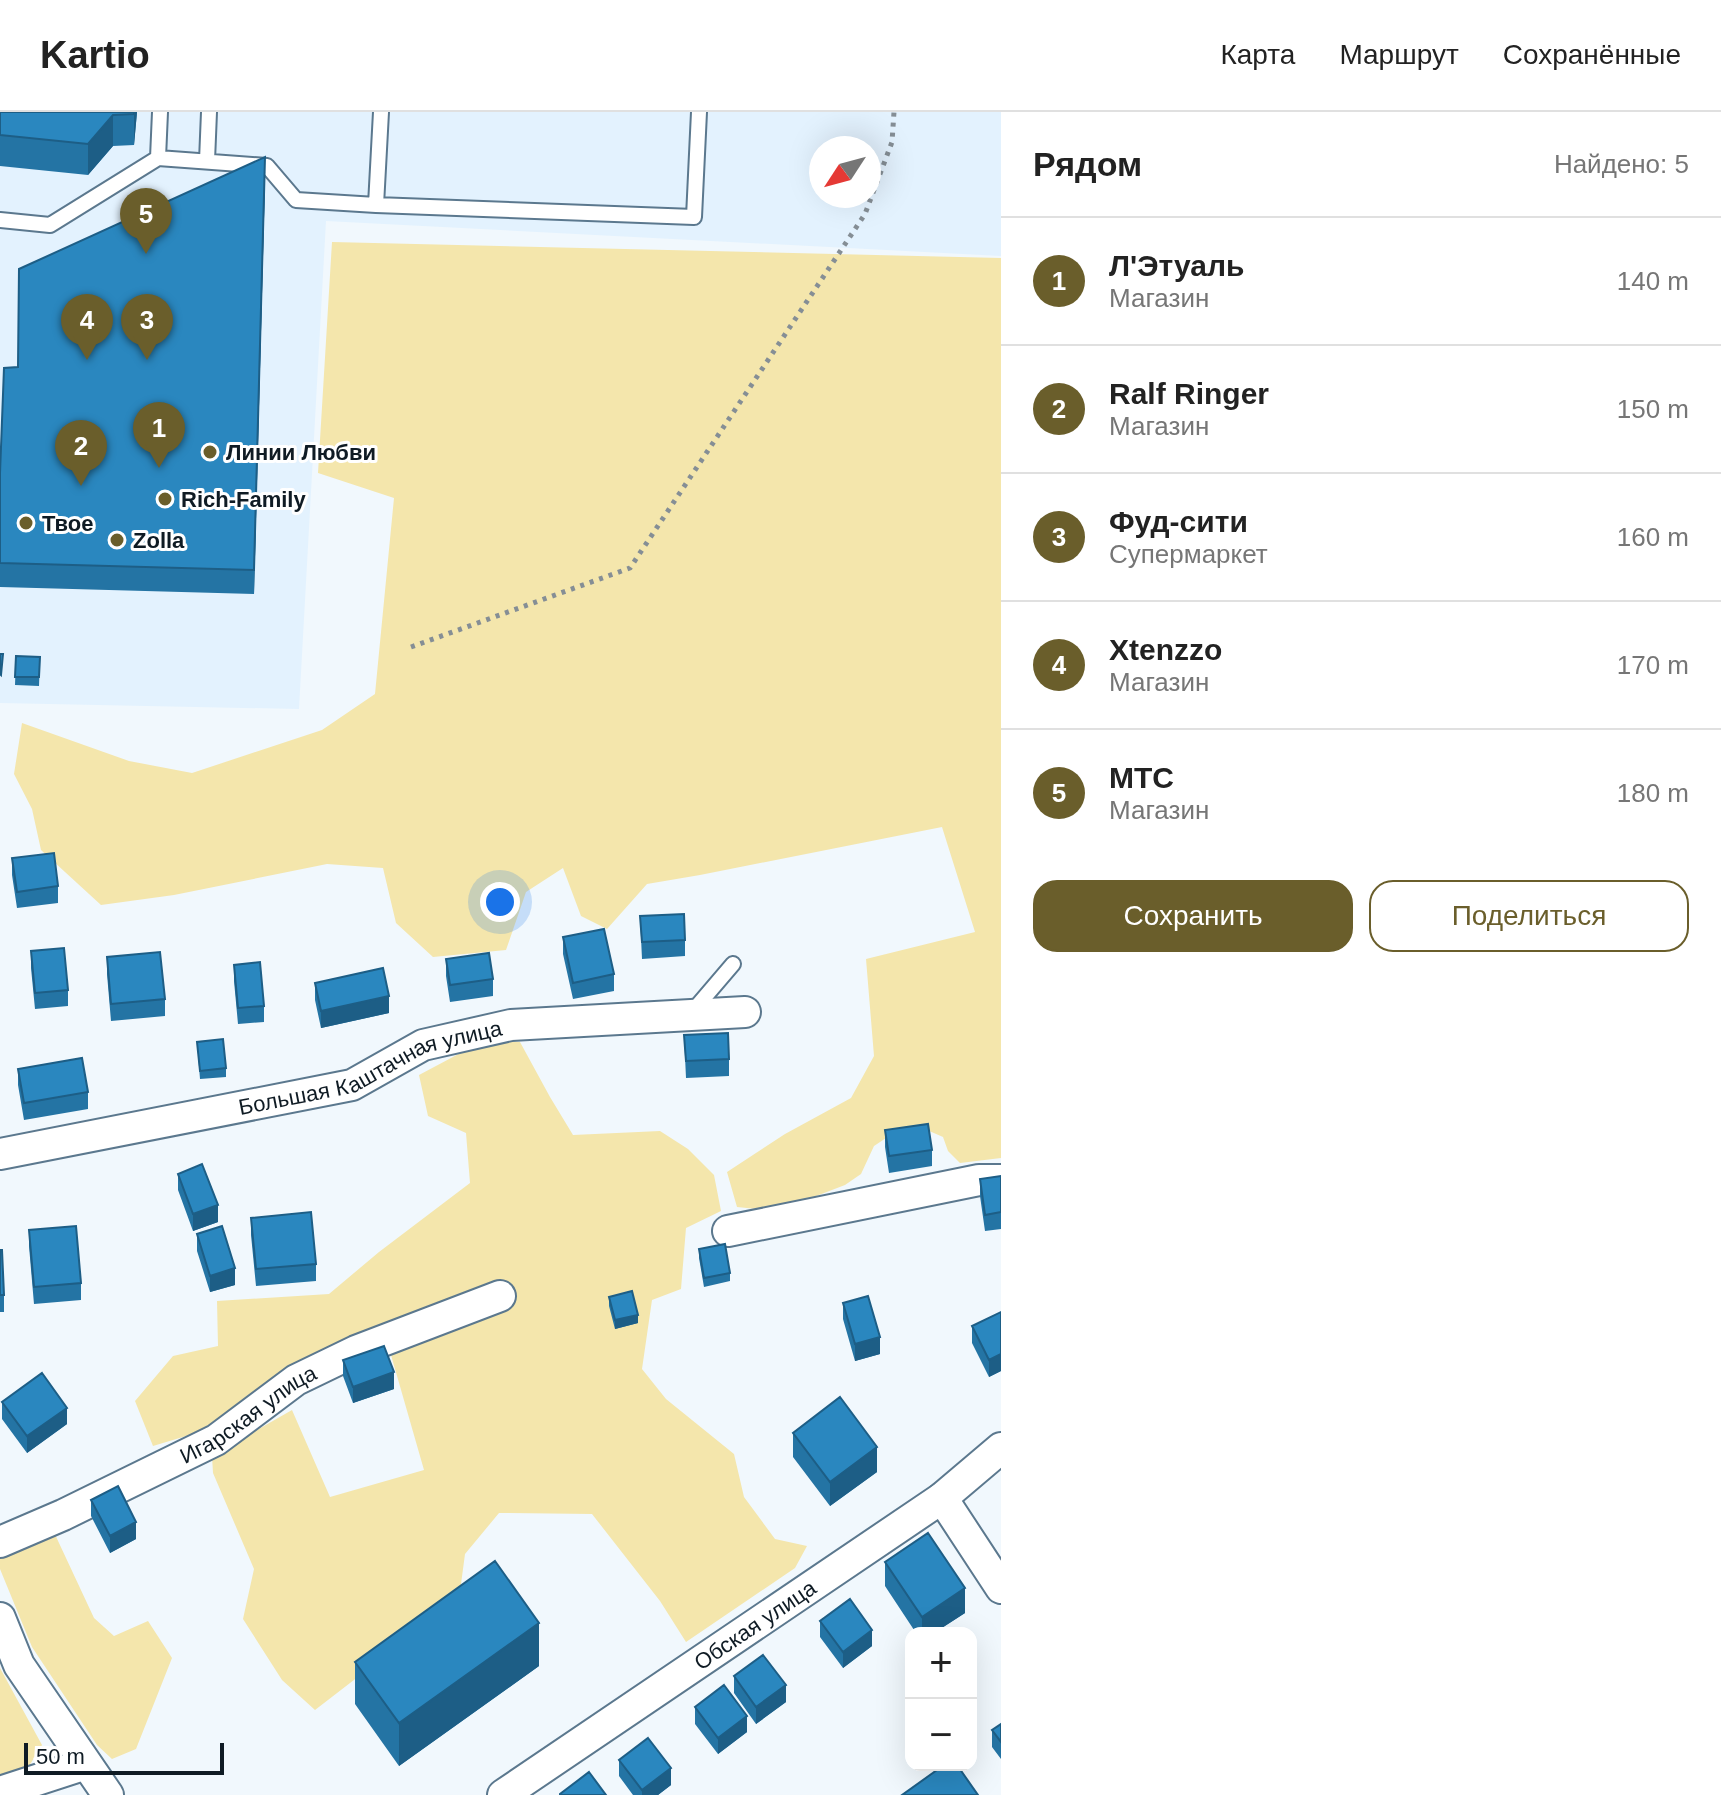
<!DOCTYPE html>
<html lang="ru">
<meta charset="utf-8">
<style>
:root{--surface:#fff;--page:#f6f6f6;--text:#222;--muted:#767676;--line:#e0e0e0;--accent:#6a5e2b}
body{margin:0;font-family:Helvetica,sans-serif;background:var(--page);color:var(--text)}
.controls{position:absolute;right:24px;bottom:24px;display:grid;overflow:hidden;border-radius:16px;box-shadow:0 8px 32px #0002}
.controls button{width:72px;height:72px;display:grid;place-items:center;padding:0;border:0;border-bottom:2px solid var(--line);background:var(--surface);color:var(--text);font:40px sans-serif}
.compass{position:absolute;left:809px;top:24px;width:72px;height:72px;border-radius:50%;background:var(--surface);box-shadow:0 8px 32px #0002;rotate:234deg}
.scale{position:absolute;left:24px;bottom:20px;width:200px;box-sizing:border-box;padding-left:8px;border:4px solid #0f1b24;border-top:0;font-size:22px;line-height:28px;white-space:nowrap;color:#0f1b24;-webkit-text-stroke:6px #fff;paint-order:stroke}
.you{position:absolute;left:500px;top:790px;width:28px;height:28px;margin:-20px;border:6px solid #fff;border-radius:50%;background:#1a73e8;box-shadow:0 0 0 12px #1a73e833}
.badge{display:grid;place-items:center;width:52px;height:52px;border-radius:50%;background:var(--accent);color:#fff;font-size:26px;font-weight:700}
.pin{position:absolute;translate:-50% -66px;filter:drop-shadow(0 2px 4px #0008)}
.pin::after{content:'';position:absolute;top:42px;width:28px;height:24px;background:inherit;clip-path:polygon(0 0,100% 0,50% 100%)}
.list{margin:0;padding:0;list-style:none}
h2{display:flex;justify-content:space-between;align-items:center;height:104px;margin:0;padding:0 32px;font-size:34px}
h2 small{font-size:26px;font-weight:400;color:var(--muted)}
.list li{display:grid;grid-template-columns:52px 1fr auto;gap:24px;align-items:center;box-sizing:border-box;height:128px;padding:0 32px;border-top:2px solid var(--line)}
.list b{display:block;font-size:30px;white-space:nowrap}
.list p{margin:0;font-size:26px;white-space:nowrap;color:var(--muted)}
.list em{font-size:26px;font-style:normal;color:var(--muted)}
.actions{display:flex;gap:16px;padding:24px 32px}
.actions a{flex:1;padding:18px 0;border:2px solid var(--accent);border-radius:24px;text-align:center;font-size:28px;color:var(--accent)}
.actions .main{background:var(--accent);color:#fff}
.map{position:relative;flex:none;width:1001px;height:1683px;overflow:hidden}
header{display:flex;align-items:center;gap:48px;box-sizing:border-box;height:112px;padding:0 40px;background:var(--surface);border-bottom:2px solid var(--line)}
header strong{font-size:38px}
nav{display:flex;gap:44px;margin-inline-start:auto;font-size:28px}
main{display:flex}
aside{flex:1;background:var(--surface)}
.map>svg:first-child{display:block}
.built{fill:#e3f2fe;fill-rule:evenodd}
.green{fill:#f4e6ac}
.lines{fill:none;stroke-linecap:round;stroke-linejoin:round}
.lane-casing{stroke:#5b788e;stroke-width:18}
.street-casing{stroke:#5b788e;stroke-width:34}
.path{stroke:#858e95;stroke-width:5;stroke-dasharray:4 6;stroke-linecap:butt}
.lane{stroke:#fff;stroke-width:14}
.street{stroke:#fff;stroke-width:30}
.wall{fill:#2474a4}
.shaded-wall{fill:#1d5e86}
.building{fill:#2a87bf;stroke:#1d5e86;stroke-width:2}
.poi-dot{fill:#6a5e2b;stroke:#fff;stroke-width:3}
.labels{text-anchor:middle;stroke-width:6;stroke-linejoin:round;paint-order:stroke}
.poi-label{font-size:22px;font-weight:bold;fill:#0f1b24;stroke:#fff;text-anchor:start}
.street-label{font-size:22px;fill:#0f1b24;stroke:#fff}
</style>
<header>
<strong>Kartio</strong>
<nav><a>Карта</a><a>Маршрут</a><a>Сохранённые</a></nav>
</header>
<main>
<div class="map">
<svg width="1001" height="1683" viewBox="0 0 1001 1683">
<rect width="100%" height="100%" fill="#f1f8fd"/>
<!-- built -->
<path class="built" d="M0,0H1001V144L326,109L299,597L0,591ZM821,36H869V84H821Z"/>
<!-- green -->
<path class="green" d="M332,130L1001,146V1046L960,1051L948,1039L943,1025L927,1018L889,1024L874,1034L861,1062L845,1073L777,1099L737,1095L727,1060L785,1022L851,986L874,944L866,847L975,820L942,715L700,763L647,772L607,817L581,804L563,756L526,780L506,838L433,845L396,811L383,756L327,752L174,783L101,793L41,738L32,697L14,662L22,611L129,649L192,661L322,618L375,582L394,386L318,361Z
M483,929L520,930L550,985L573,1023L660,1019L688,1037L714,1063L721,1099L686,1116L681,1177L652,1188L642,1257L666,1287L734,1342L744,1385L775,1427L807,1434L795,1456L686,1530L660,1489L592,1402L499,1401L465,1442L459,1487L315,1598L282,1568L243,1507L254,1457L213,1361L212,1344L292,1298L330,1385L424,1358L389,1236L206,1318L153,1334L135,1289L173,1244L218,1234L217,1189L329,1182L379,1140L470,1071L466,1021L428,1004L419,963Z
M52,1416L94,1506L114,1524L148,1509L172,1546L136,1637L112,1647L97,1633L32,1535L0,1457V1440Z
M0,1556L42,1633L26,1659L0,1668Z"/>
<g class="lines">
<defs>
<path id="lane" d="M158,46L160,0
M207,49L209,0
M376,93L381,0
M0,108L50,113L158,46L267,54L296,88L376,93L694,105L699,0
M692,900L733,852"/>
<g id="street">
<path id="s1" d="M0,1042L352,973L423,933L511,913L745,900"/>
<path d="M728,1119L979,1068H1001"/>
<path d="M942,1386L1001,1476"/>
<path id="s2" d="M0,1430L63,1403L216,1328L296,1268L356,1239L500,1184"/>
<path d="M0,1506L19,1553L108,1683"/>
<path d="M0,1680L86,1652"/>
<path id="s3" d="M503,1683L942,1386L1001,1336"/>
</g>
</defs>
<!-- lane casing -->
<use href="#lane" class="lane-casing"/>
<!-- street casing -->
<use href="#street" class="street-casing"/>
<!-- path -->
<path class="path" d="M411,535L630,456L865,102L892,30L894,0"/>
<!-- lane -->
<use href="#lane" class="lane"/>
<!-- street -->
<use href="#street" class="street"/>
</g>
<!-- wall -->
<path class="wall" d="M0,0H137L134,33L113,34L88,63L0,54Z
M265,69L254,482L0,475V361Z
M16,544L40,545L39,574L15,573Z
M12,746L58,774V791L17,796L12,763Z
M640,804L685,828V844L642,847Z
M563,825L614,862V879L573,887L563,842Z
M31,839L68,878V894L35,897L31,856Z
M107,845L165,887V904L111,909L107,862Z
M446,847L493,867V884L450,890L446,864Z
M234,853L264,894V910L238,912L234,869Z
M315,871L389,901L321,916L315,888Z
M684,923L729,947V964L686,966Z
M197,930L226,956V965L200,967Z
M18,957L88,980V997L24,1008L18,973Z
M885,1018L932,1038V1054L889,1061L885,1035Z
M178,1062L218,1110L193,1119L178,1078Z
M1001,1064V1117L985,1119L980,1084V1067Z
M251,1106L316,1152V1169L256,1174L251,1123Z
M29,1118L81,1171V1188L34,1192L29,1134Z
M197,1122L235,1173L210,1180L197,1139Z
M699,1137L730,1161V1169L704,1175L699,1146Z
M0,1138L4,1183V1200H0Z
M609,1185L638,1211L615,1217L609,1194Z
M843,1191L880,1242L855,1249L843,1207Z
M1001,1200V1259L989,1265L972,1231V1214Z
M343,1248L394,1277L353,1291L343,1264Z
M2,1290L67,1312L27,1341L2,1307Z
M793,1321L877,1360L830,1394L793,1345Z
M91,1388L136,1427L110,1441L91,1404Z
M885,1450L965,1501L934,1521H916L885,1474Z
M820,1509L872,1534L843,1556L820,1525Z
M355,1550L539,1554L399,1654L355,1592Z
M734,1564L786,1590L756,1612L734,1581Z
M695,1595L747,1620L718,1642L695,1612Z
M1001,1612V1647L992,1635V1618Z
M619,1648L671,1673L658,1683H633L619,1664Z"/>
<!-- shaded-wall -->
<path class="shaded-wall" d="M134,0H137L134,33Z
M113,3V34L88,63V32Z
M265,45V69L254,482V458Z
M389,884V901L321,916V899Z
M218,1093V1110L193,1119V1102Z
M235,1156V1173L210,1180V1164Z
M638,1203V1211L615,1217V1208Z
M880,1225V1242L855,1249V1232Z
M1001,1242V1259L989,1265V1248Z
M394,1260V1277L353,1291V1275Z
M67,1296V1312L27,1341V1324Z
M877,1335V1360L830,1394V1370Z
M136,1410V1427L110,1441V1424Z
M965,1476V1501L934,1521H922V1505Z
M539,1511V1554L399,1654V1611Z
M872,1518V1534L843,1556V1540Z
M786,1573V1590L756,1612V1595Z
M747,1604V1620L718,1642V1626Z
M671,1656V1673L658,1683H642V1678Z"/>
<!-- building -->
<path class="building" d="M0,0H134V2L113,3L88,32L0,23Z
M265,45L254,458L0,451V361L4,256L18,255L19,157Z
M0,542H3L1,563L0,562Z
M16,544L40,545L39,565H15Z
M54,741L58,774L17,780L12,746Z
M684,802L685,828L642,830L640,804Z
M604,817L614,862L573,871L563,825Z
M64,836L68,878L35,881L31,839Z
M160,840L165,887L111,892L107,845Z
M489,841L493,867L450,873L446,847Z
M260,850L264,894L238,896L234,853Z
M383,856L389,884L321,899L315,871Z
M728,921L729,947L686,949L684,923Z
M223,927L226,956L200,959L197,930Z
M82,946L88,980L24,991L18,957Z
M928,1012L932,1038L889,1044L885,1018Z
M202,1052L218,1093L193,1102L178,1062Z
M1001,1064V1100L985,1103L980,1067Z
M311,1100L316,1152L256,1157L251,1106Z
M76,1114L81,1171L34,1175L29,1118Z
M222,1114L235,1156L210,1164L197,1122Z
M725,1132L730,1161L704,1166L699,1137Z
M0,1138H2L4,1183H0Z
M632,1179L638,1203L615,1208L609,1185Z
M868,1184L880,1225L855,1232L843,1191Z
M1001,1200V1242L989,1248L972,1214Z
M384,1234L394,1260L353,1275L343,1248Z
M42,1261L67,1296L27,1324L2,1290Z
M840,1285L877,1335L830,1370L793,1321Z
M118,1374L136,1410L110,1424L91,1388Z
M928,1421L965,1476L922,1505L885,1450Z
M495,1449L539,1511L399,1611L355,1550Z
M850,1487L872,1518L843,1540L820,1509Z
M763,1543L786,1573L756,1595L734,1564Z
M724,1573L747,1604L718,1626L695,1595Z
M1001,1612V1630L992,1618Z
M648,1626L671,1656L642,1678L619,1648Z
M944,1653H957L978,1683H902Z
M589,1660L606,1683H560V1682Z"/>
<!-- markers -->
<g class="poi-dot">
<circle cx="210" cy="340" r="8"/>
<circle cx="165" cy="387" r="8"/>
<circle cx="26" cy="411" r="8"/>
<circle cx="117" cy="428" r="8"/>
</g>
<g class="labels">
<!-- poi labels -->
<g class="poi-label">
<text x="226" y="348">Линии Любви</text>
<text x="181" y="395">Rich-Family</text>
<text x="42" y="419">Твое</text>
<text x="133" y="436">Zolla</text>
</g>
<!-- street labels -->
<g class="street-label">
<text dy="8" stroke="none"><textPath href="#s1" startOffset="382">Большая Каштачная улица</textPath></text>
<text dy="8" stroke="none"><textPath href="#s2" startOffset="280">Игарская улица</textPath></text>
<text dy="8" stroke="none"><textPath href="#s3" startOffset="304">Обская улица</textPath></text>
</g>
</g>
</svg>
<div class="controls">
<button>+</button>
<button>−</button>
</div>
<svg class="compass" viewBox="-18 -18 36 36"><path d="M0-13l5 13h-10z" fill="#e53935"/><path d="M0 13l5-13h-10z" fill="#767676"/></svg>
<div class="scale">50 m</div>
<div class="you"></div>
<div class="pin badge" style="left:159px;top:356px">1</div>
<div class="pin badge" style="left:81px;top:374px">2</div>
<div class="pin badge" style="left:147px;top:248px">3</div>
<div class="pin badge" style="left:87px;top:248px">4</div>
<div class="pin badge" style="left:146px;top:142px">5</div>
</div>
<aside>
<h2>Рядом<small>Найдено: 5</small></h2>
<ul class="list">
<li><span class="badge">1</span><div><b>Л'Этуаль</b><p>Магазин</p></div><em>140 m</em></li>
<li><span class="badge">2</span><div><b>Ralf Ringer</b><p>Магазин</p></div><em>150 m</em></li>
<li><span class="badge">3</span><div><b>Фуд-сити</b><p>Супермаркет</p></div><em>160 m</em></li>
<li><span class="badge">4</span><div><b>Xtenzzo</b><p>Магазин</p></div><em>170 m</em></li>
<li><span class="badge">5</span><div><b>МТС</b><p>Магазин</p></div><em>180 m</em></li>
</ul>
<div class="actions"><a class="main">Сохранить</a><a>Поделиться</a></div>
</aside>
</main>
